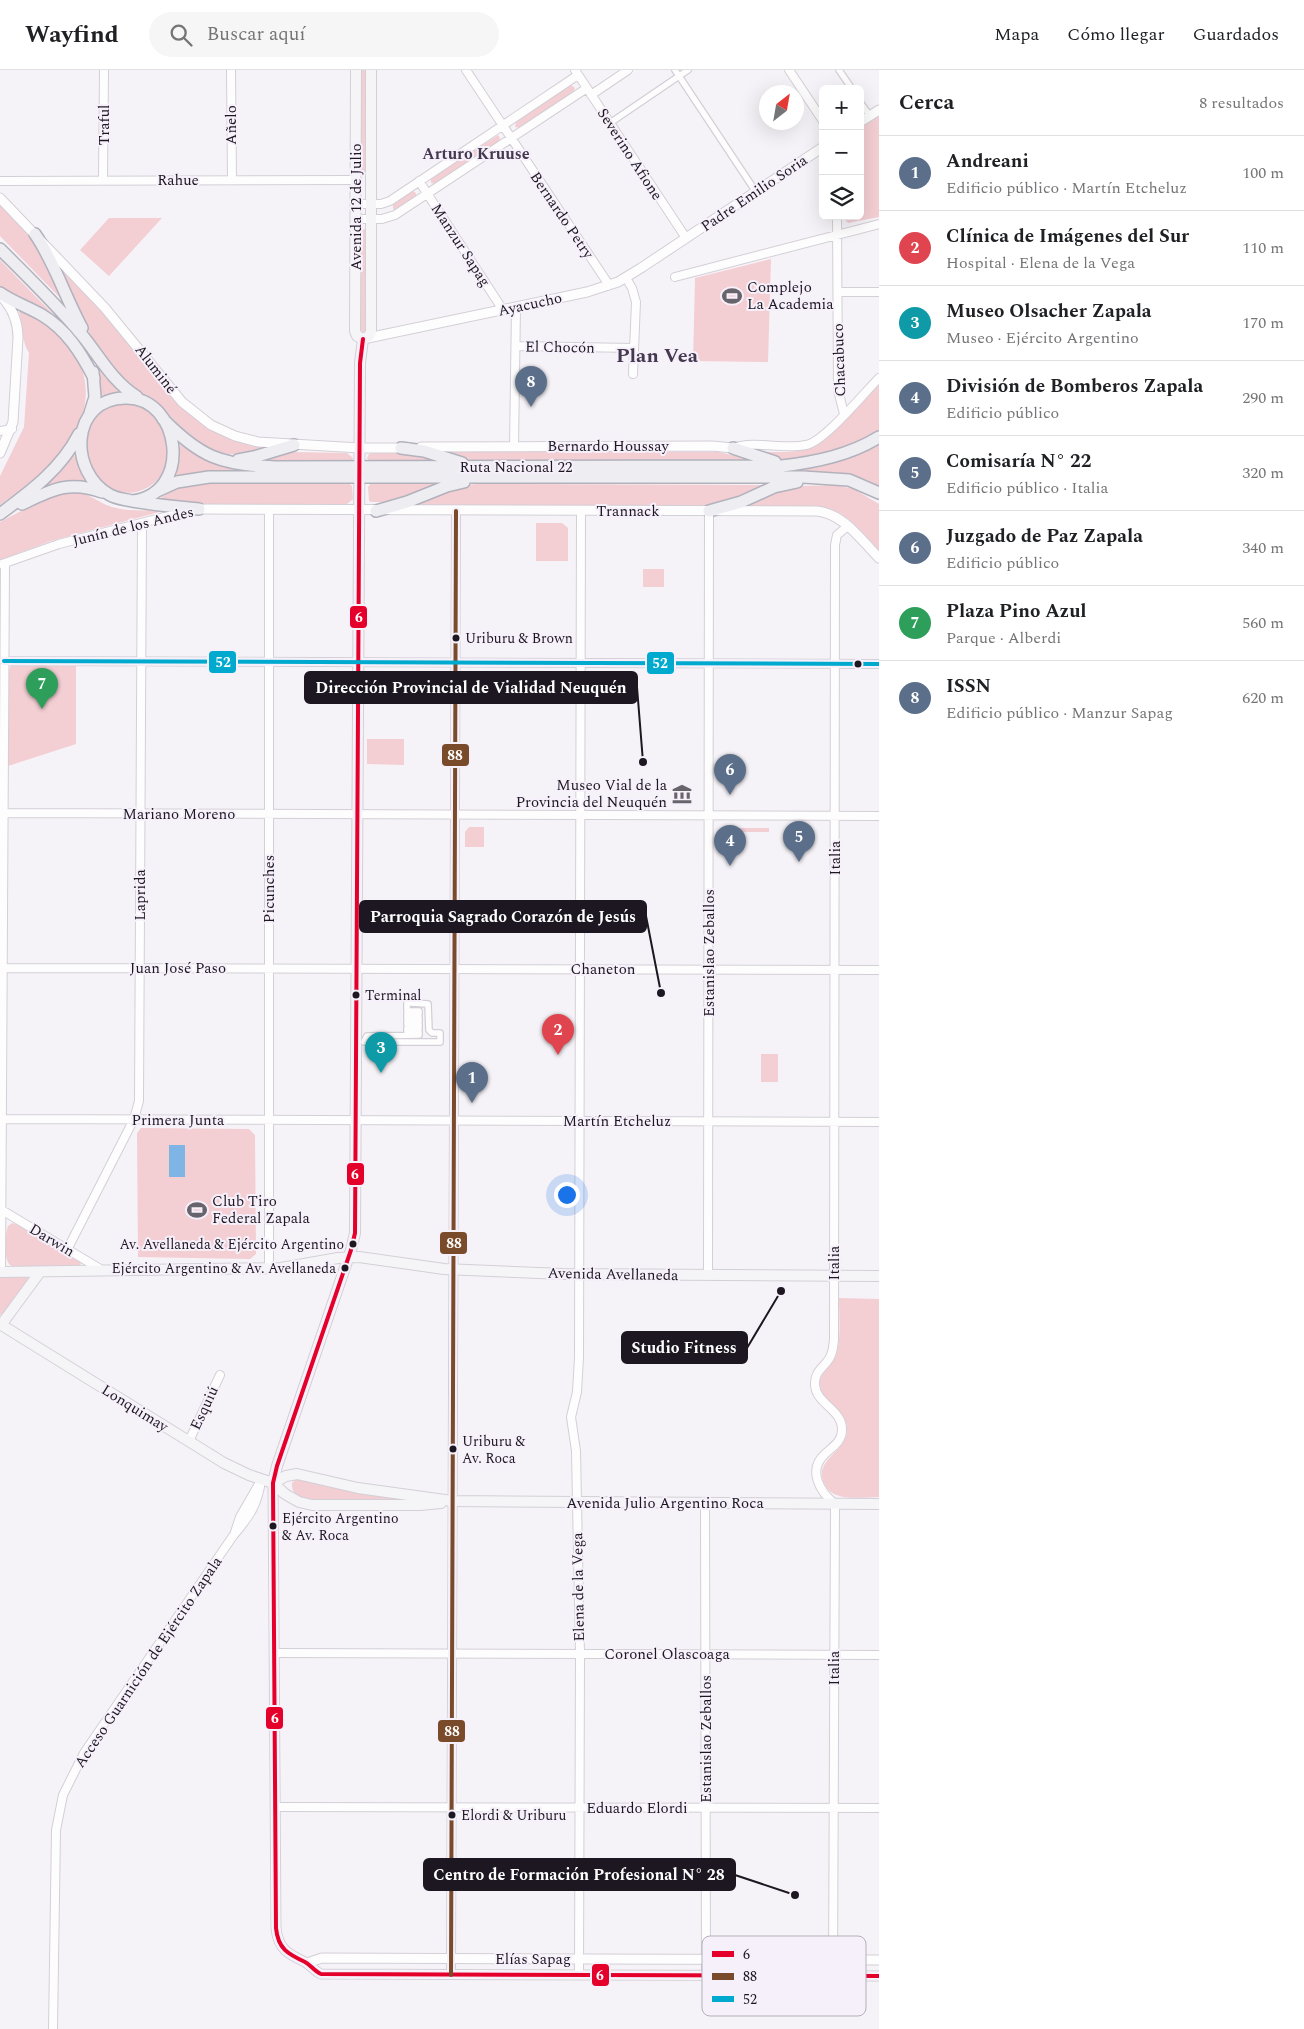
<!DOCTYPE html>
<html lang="es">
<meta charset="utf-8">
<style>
:root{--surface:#fff;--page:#f6f6f6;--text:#202124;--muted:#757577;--line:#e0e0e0;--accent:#68646c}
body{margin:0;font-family:Spectral,serif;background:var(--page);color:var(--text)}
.controls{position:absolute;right:15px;top:15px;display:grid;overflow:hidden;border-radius:8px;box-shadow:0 5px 20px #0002}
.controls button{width:45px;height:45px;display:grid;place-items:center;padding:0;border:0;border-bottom:1px solid var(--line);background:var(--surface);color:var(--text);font:25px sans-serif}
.compass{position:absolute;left:759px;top:15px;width:45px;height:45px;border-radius:50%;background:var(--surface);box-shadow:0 5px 20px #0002;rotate:31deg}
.you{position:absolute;left:566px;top:1124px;width:18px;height:18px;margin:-12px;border:4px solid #fff;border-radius:50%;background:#1a73e8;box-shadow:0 0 0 8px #1a73e833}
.badge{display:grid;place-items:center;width:32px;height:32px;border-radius:50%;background:var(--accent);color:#fff;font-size:16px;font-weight:700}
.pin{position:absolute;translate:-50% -41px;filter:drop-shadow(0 1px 2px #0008)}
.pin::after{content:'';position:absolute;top:26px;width:18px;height:15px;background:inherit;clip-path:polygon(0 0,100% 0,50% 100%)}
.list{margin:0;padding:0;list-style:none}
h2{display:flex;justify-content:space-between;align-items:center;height:65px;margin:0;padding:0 20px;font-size:21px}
h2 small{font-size:16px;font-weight:400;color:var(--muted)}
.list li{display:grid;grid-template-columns:32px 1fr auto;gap:15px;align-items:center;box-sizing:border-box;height:75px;padding:0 20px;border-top:1px solid var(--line)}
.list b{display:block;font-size:19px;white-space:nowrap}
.list p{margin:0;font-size:16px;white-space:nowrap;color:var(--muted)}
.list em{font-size:16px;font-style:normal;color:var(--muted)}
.icon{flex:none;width:28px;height:28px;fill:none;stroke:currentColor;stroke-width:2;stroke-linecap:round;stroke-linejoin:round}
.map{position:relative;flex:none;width:879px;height:1959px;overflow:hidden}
header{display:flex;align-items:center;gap:30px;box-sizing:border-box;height:70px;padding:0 25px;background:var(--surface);border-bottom:1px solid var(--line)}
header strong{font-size:24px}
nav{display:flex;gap:28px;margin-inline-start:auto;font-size:18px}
.search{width:350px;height:45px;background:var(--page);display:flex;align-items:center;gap:12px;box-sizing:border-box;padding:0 18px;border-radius:28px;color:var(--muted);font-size:19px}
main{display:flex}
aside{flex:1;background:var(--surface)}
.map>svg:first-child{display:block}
.green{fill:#f3ced3}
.water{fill:#7fb5e4}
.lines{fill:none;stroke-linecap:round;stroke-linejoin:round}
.pedestrian-casing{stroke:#d3cfd6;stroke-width:8}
.minor-casing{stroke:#d3cfd6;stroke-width:10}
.tertiary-casing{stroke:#d3cfd6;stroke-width:11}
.secondary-casing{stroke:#d3cfd6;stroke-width:12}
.primary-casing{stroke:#b2b2bd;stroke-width:14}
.pedestrian{stroke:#fefdfe;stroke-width:5.5}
.minor{stroke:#fefdfe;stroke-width:8}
.tertiary{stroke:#fefdfe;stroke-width:9}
.secondary{stroke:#f5f5f8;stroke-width:10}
.primary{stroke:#ededf2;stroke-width:11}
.bus-1-casing{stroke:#f6f0fb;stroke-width:8}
.bus-2-casing{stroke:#f6f0fb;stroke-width:8}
.bus-3-casing{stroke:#f6f0fb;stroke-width:8}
.bus-1{stroke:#e4002b;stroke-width:4}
.bus-2{stroke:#7a4b2a;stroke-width:4}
.bus-3{stroke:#00a9ce;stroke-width:4}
.bus-dot{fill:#1c1721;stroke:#f6f0fb;stroke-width:2}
.labels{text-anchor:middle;stroke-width:4;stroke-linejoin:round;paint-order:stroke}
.bus-label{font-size:14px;fill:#1c1721;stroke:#f6f0fb;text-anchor:start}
.street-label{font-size:15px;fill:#1c1721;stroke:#f6f0fb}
.poi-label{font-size:15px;fill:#1c1721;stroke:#f6f0fb;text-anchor:start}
.neighbourhood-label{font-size:16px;font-weight:bold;fill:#45394f;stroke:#f6f0fb}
.district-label{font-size:20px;font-weight:bold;fill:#45394f;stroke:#f6f0fb}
.key{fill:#f6f0fb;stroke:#b5afba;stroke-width:1}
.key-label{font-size:14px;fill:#1c1721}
.leader{fill:none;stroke:#1c1721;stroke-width:2}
.callout-dot{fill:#1c1721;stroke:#f6f0fb;stroke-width:2}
.callout{fill:#1c1721;stroke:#1c1721;stroke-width:2}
.callout-label{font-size:16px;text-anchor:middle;font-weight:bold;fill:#fff}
.line-badge{stroke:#f6f0fb;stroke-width:2}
.badge-label{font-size:14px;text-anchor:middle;font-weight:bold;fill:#fff}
</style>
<header>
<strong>Wayfind</strong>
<div class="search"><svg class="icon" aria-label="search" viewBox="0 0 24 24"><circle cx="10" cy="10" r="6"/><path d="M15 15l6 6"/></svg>Buscar aquí</div>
<nav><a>Mapa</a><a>Cómo llegar</a><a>Guardados</a></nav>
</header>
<main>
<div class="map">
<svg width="879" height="1959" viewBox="0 0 879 1959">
<rect width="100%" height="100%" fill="#f6f3f8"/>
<!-- green -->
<path class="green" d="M360,0H368L367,103L363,104L360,101Z
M571,15L575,18L573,22L520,58L515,57L516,52Z
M879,46V147L848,153L842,146H860V58Z
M498,65L500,68L499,72L435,114L431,113V108Z
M413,121L416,123V127L396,140L393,139V134Z
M0,134L27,161L41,180L67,235L0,166Z
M109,148H162L109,206L80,180Z
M364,159L366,160L367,262L363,263L360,259V161Z
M771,189L768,292L693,291L695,208Z
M0,190C17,207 34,225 52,243C63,255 74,262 81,278L0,218Z
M57,194C75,212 93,230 110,249C146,291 176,348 230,369C243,374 257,376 270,378C255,381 238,387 222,383C198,378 185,360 168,344C153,330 135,319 121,305C91,274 73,233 57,194Z
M22,239C33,246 45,252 55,260C107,308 87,363 41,406C29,417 13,425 0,435V406L24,357L29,283C21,271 23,256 19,242Z
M96,293L105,307L118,319V322L100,326V311Z
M879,315V360C851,375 818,389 786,390C773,390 759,384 747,381C772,381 804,387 824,370Z
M122,334C151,333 166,356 167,384C168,397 161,409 150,416C96,450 54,347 122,334Z
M879,373V416C846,397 804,403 767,402C804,395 846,393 879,373Z
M180,375L209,392L240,401L197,403L176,406Z
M290,382L347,383L353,388L352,392L348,393L254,391Z
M437,382H719L765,393L473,391Z
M373,383H409L449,393L369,392L367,388L369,384Z
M74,385L76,387L86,413L35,423L58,404Z
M199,413H349L352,416L353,429L347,434L194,435L155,431L175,419Z
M371,413H444L391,432H372L369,431L368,417Z
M468,415L476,414L765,415L748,425L704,437L413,435L445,421Z
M836,415L854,419L879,434V481C862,463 845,438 819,437L741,436L767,424L801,416Z
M69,421C90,422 94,431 112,437C129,442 149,440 167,440L51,471L0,490V452L44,429Z
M536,453H562L568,458V491H536Z
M643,499H664V517H643Z
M15,595L76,596V674L8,696L9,600L11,596Z
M367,669H404V695L367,694Z
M469,757H484V777H465V762Z
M722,758H769V762H719Z
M761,984H778V1012H761Z
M141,1058L249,1059L255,1065L256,1184L250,1189L138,1187L137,1063Z
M12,1153L18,1155L79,1190L81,1194L78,1196L15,1197L10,1195C3,1188 5,1165 8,1156Z
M0,1207H25L29,1209L5,1242L0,1245Z
M839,1228L879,1229V1427C862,1427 832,1433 824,1413C813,1388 849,1382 847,1358C846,1338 820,1333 820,1314C819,1301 835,1294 837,1281C841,1265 839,1245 839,1228Z
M297,1408L413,1430L310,1431C300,1428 291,1425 292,1413Z"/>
<!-- water -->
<path class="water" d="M169,1075H185V1107H169Z"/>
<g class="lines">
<defs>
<path id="pedestrian" d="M675,0L756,122
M839,0L852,19
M860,32L870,46
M610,53L688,0
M407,930H411V933L428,934L429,960L432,963H440V972H364L367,966L419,965V962H407V958H419V954H407V951H419V948H407V944H419V941H407Z"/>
<path id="minor" d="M231,0L232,110
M466,0L609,215
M575,0L686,168
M789,0L823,51
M591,25L628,0
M103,110L104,0
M0,111L356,110
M419,111L503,240
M356,134H381L390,131L578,5
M837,146L838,320L844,344
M356,149H382L395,145L587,18
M675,207L879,154
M626,208L632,218L636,232L633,304
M838,222H879
M516,276L634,278
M0,361L12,359
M514,377L516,237
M733,378C757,370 782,380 806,375C824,372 864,323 879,308
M2,494L59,474L188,441
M4,591L879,594
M0,743L879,746
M0,898L879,900
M0,1049L879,1052
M0,1139L102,1200
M67,1180L134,1049L139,1031L142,453
M269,1198V439
M1,1202L5,493
M708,1205L709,441
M189,1371L220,1305
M705,1433L706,1906
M235,1462L240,1447L259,1414
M275,1583L879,1585
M276,1737L879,1738
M451,1905L456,441
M579,1905L580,1584L576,1381L571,1347L577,1322L579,1287L581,441
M833,1906L835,1434C820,1422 807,1400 825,1384C832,1377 842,1372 842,1360C843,1340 816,1334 815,1315C814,1302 823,1298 829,1289C833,1283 833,1277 834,1270L835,475L837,465L848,456
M53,1959L56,1760L63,1725L84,1683L233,1466C249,1447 258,1435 261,1410"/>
<path id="tertiary" d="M860,52L879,40
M0,128L105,238L182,332L211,355L235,366L258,372L360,378H408
M363,269L587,222L618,212L641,198L823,77
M421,377L712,376L733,378
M0,383L13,352L18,268C18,252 13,239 2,227
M199,439L817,441C844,444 861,470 879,488
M273,1413L276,1858C278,1879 288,1884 305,1892C311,1895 314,1901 321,1904L879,1906
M307,1893L322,1888L879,1890"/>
<path id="secondary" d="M356,0L355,261L357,266L363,269
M363,269L369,266L371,262V0
M0,1202L281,1198L338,1188L359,1187L444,1199L563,1204L879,1206
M0,1254L224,1393L249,1405L273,1413L285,1424L299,1432L312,1435H420L441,1433
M1,1255L40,1202
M273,1413L277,1396L351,1180L355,1163L360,293L363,269
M273,1413L286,1406L297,1404L358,1418L452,1431L879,1434"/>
<path id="primary" d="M35,164C55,193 65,227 82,258
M0,179C28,207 56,234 82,265C100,287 112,311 137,327
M0,223C13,232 28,237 42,245C67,260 81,283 94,308
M90,343L95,327L93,302
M163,349C200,387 221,395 275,397L782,396C816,392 850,385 879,367
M401,378L424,381L462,393
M733,378L775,392
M238,390L254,387L294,375
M155,422L177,412L209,407H803L849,410L879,423
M132,431C194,424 181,326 125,328C70,329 68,402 110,425C117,429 124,429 132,431C156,435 174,437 199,439
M22,434C51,420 69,410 102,422
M376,441L407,432L447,416L464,412
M709,441L741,432L774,417L797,412
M0,444C31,421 61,399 79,364"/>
</defs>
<!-- pedestrian casing -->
<use href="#pedestrian" class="pedestrian-casing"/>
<!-- minor casing -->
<use href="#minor" class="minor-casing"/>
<!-- tertiary casing -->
<use href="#tertiary" class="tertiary-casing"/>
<!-- secondary casing -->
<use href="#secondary" class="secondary-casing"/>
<!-- primary casing -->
<use href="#primary" class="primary-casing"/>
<!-- pedestrian -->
<use href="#pedestrian" class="pedestrian"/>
<!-- minor -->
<use href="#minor" class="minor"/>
<!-- tertiary -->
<use href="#tertiary" class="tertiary"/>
<!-- secondary -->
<use href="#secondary" class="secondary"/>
<!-- primary -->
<use href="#primary" class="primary"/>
<defs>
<path id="bus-1" d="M363,269L360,293L355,1163L351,1180L277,1396L273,1413L276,1858C278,1879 288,1884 305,1892C311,1895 314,1901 321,1904L879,1906"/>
<path id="bus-2" d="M451,1905L456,441"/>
<path id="bus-3" d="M4,591L879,594"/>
</defs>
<!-- bus-1 casing -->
<use href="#bus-1" class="bus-1-casing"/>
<!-- bus-2 casing -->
<use href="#bus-2" class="bus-2-casing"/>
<!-- bus-3 casing -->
<use href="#bus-3" class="bus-3-casing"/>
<!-- bus-1 -->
<use href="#bus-1" class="bus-1"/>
<!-- bus-2 -->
<use href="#bus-2" class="bus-2"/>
<!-- bus-3 -->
<use href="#bus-3" class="bus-3"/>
</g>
<!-- icons -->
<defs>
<symbol id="stadium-bare" viewBox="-9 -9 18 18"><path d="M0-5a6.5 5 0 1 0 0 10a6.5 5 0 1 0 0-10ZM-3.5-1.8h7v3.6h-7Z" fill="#68646c" stroke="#f6f0fb" stroke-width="2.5" paint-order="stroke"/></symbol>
<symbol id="museum-bare" viewBox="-9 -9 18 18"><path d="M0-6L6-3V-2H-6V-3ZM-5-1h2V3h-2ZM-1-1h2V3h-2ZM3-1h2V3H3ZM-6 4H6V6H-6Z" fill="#68646c" stroke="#f6f0fb" stroke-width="2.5" paint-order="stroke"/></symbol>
</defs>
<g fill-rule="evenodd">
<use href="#stadium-bare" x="718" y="212" width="28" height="28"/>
<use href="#museum-bare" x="668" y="710" width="28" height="28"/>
<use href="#stadium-bare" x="183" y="1126" width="28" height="28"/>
</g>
<!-- markers -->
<g class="bus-dot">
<circle cx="456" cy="568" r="4.5"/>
<circle cx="858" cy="594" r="4.5"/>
<circle cx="356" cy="925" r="4.5"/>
<circle cx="353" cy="1174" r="4.5"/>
<circle cx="345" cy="1198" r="4.5"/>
<circle cx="453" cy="1379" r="4.5"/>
<circle cx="273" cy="1456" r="4.5"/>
<circle cx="452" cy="1745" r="4.5"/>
</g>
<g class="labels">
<!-- bus labels -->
<g class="bus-label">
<text x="465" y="573">Uriburu &amp; Brown</text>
<text x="365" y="930">Terminal</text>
<text x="344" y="1179" text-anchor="end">Av. Avellaneda &amp; Ejército Argentino</text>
<text x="336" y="1203" text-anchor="end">Ejército Argentino &amp; Av. Avellaneda</text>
<text x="462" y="1376">Uriburu &amp;<tspan x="462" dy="17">Av. Roca</tspan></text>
<text x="282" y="1453">Ejército Argentino<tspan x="282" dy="17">&amp; Av. Roca</tspan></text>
<text x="461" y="1750">Elordi &amp; Uriburu</text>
</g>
<!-- street labels -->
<g class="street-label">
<text transform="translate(104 55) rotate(-90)" y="5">Traful</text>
<text transform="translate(231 55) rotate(-90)" y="5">Añelo</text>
<text transform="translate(630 84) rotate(57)" y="5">Severino Afione</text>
<text x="178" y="115">Rahue</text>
<text transform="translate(754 123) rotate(-34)" y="5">Padre Emilio Soria</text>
<text transform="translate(356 137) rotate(-90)" y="5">Avenida 12 de Julio</text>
<text transform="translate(562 145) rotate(56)" y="5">Bernardo Petry</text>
<text transform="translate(461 175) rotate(57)" y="5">Manzur Sapag</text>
<text transform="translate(530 234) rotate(-12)" y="5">Ayacucho</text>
<text transform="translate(560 277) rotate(1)" y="5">El Chocón</text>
<text transform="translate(839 290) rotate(-92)" y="5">Chacabuco</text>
<text transform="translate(156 299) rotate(52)" y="5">Aluminé</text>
<text x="608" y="381">Bernardo Houssay</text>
<text x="516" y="402">Ruta Nacional 22</text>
<text x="628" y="446">Trannack</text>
<text transform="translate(133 456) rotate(-14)" y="5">Junín de los Andes</text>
<text x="179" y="749">Mariano Moreno</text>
<text transform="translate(835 788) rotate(-90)" y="5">Italia</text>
<text transform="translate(269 819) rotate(-90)" y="5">Picunches</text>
<text transform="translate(140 825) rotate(-90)" y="5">Laprida</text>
<text transform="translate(709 883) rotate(-90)" y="5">Estanislao Zeballos</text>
<text x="178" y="903">Juan José Paso</text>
<text x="603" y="904">Chaneton</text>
<text x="178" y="1055">Primera Junta</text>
<text x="617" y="1056">Martín Etcheluz</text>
<text transform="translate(52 1170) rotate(31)" y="5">Darwin</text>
<text transform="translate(834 1193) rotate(-90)" y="5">Italia</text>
<text transform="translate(613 1204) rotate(1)" y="5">Avenida Avellaneda</text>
<text transform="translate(135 1338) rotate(32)" y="5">Lonquimay</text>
<text transform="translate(204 1338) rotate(-65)" y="5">Esquiú</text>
<text x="665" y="1438">Avenida Julio Argentino Roca</text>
<text transform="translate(578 1517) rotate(-91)" y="5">Elena de la Vega</text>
<text x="667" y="1589">Coronel Olascoaga</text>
<text transform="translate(148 1592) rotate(-56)" y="5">Acceso Guarnición de Ejército Zapala</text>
<text transform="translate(834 1598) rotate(-90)" y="5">Italia</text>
<text transform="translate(706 1669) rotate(-90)" y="5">Estanislao Zeballos</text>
<text x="637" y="1743">Eduardo Elordi</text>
<text x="533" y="1894">Elías Sapag</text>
</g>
<!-- poi labels -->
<g class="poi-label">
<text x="747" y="222">Complejo<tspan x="747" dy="17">La Academia</tspan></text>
<text x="667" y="720" text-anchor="end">Museo Vial de la<tspan x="667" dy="17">Provincia del Neuquén</tspan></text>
<text x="212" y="1136">Club Tiro<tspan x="212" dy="17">Federal Zapala</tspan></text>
</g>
<!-- neighbourhood labels -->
<g class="neighbourhood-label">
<text x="476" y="89">Arturo Kruuse</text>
</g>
<!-- district labels -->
<g class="district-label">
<text x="657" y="292">Plan Vea</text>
</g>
</g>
<!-- legend -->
<rect x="702" y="1866" width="164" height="80" rx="8" class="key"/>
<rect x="712" y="1881" width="22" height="6" fill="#e4002b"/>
<rect x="712" y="1903" width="22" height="7" fill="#7a4b2a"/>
<rect x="712" y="1926" width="22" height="6" fill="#00a9ce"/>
<g class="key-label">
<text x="743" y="1889">6</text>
<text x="743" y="1911">88</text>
<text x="743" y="1934">52</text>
</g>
<!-- callouts -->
<path class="leader" d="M643 692L637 617M661 923L646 846M781 1221L747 1278M795 1825L735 1805"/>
<g class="callout-dot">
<circle cx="643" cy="692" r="5"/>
<circle cx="661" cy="923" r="5"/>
<circle cx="781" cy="1221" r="5"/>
<circle cx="795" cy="1825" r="5"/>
</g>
<g class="callout">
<rect x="305" y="602" width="332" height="31" rx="5"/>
<rect x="360" y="831" width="286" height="31" rx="5"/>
<rect x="622" y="1262" width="125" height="31" rx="5"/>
<rect x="424" y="1789" width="311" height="31" rx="5"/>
</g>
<g class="callout-label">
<text x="471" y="623">Dirección Provincial de Vialidad Neuquén</text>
<text x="503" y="852">Parroquia Sagrado Corazón de Jesús</text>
<text x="684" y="1283">Studio Fitness</text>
<text x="579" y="1810">Centro de Formación Profesional N° 28</text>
</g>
<g class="line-badge">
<rect x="349" y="535" width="19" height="24" rx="5" fill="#e4002b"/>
<rect x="208" y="580" width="29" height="24" rx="5" fill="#00a9ce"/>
<rect x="646" y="581" width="29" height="24" rx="5" fill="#00a9ce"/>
<rect x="441" y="673" width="29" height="24" rx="5" fill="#7a4b2a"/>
<rect x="346" y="1092" width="19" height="24" rx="5" fill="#e4002b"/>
<rect x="439" y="1161" width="29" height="24" rx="5" fill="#7a4b2a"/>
<rect x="265" y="1636" width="19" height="24" rx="5" fill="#e4002b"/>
<rect x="437" y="1649" width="29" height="24" rx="5" fill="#7a4b2a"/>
<rect x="591" y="1893" width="19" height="24" rx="5" fill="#e4002b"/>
</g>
<g class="badge-label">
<text x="359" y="552">6</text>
<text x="223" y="597">52</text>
<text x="660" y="598">52</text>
<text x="455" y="690">88</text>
<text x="355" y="1109">6</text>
<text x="454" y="1178">88</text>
<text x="275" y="1653">6</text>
<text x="452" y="1666">88</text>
<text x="600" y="1910">6</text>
</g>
</svg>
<div class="controls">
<button>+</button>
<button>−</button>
<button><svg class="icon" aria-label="layers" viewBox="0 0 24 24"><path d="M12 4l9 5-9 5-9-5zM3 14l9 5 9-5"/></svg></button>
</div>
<svg class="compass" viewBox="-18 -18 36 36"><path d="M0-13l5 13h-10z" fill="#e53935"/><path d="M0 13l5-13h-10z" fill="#757577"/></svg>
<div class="you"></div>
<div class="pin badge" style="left:472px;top:1033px;background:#5c6f8a">1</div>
<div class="pin badge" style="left:558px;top:985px;background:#e0444e">2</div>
<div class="pin badge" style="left:381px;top:1003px;background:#0f9aa8">3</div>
<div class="pin badge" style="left:730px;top:796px;background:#5c6f8a">4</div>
<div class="pin badge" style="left:799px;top:792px;background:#5c6f8a">5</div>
<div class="pin badge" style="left:730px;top:725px;background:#5c6f8a">6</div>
<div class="pin badge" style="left:42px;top:639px;background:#2e9e5b">7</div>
<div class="pin badge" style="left:531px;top:337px;background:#5c6f8a">8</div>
</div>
<aside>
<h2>Cerca<small>8 resultados</small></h2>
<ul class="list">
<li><span class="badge" style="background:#5c6f8a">1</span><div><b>Andreani</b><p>Edificio público · Martín Etcheluz</p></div><em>100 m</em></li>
<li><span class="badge" style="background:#e0444e">2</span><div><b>Clínica de Imágenes del Sur</b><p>Hospital · Elena de la Vega</p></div><em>110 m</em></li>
<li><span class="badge" style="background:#0f9aa8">3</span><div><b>Museo Olsacher Zapala</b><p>Museo · Ejército Argentino</p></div><em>170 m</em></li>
<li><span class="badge" style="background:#5c6f8a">4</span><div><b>División de Bomberos Zapala</b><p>Edificio público</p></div><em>290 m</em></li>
<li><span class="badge" style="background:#5c6f8a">5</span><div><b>Comisaría N° 22</b><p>Edificio público · Italia</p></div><em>320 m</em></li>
<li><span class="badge" style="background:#5c6f8a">6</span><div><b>Juzgado de Paz Zapala</b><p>Edificio público</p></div><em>340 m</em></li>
<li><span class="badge" style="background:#2e9e5b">7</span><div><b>Plaza Pino Azul</b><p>Parque · Alberdi</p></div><em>560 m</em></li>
<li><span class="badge" style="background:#5c6f8a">8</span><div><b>ISSN</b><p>Edificio público · Manzur Sapag</p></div><em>620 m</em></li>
</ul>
</aside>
</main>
